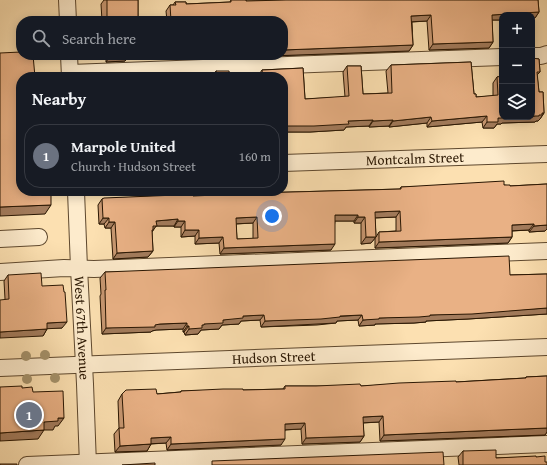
<!DOCTYPE html>
<meta charset="utf-8">
<style>
:root{--surface:#171b24;--page:#242831;--text:#f1f3f6;--muted:#9ea1a6;--line:#363941;--accent:#c59692}
body{margin:0;font-family:"Gentium Book Plus",serif;background:var(--page);color:var(--text)}
.controls{position:absolute;right:12px;top:12px;display:grid;overflow:hidden;border-radius:8px;box-shadow:0 2px 10px #0003}
.controls button{width:36px;height:36px;display:grid;place-items:center;padding:0;border:0;border-bottom:1px solid var(--line);background:var(--surface);color:var(--text);font:20px sans-serif}
.you{position:absolute;left:272px;top:216px;width:14px;height:14px;margin:-10px;border:3px solid #fff;border-radius:50%;background:#1a73e8;box-shadow:0 0 0 6px #1a73e833}
.badge{display:grid;place-items:center;width:26px;height:26px;border-radius:50%;background:var(--accent);color:#fff;font-size:13px;font-weight:700}
.pin{position:absolute;translate:-50% -50%;border:2px solid #fff;box-shadow:0 1px 4px #0006}
.list{margin:0;padding:0;list-style:none}
h2{display:flex;justify-content:space-between;align-items:center;height:52px;margin:0;padding:0 16px;font-size:17px}
h2 small{font-size:13px;font-weight:400;color:var(--muted)}
.list li{display:grid;grid-template-columns:26px 1fr auto;gap:12px;align-items:center;box-sizing:border-box;height:64px;margin:0 8px 8px;padding:0 8px;border:1px solid var(--line);border-radius:16px}
.list b{display:block;font-size:15px;white-space:nowrap}
.list p{margin:0;font-size:13px;white-space:nowrap;color:var(--muted)}
.list em{font-size:13px;font-style:normal;color:var(--muted)}
.icon{flex:none;width:22px;height:22px;fill:none;stroke:currentColor;stroke-width:2;stroke-linecap:round;stroke-linejoin:round}
.map{position:relative;flex:none;width:547px;height:465px;overflow:hidden}
.search{position:absolute;background:var(--surface);box-shadow:0 2px 10px #0003;left:16px;top:16px;width:272px;height:44px;display:flex;align-items:center;gap:10px;box-sizing:border-box;padding:0 14px;border-radius:16px;color:var(--muted);font-size:15px}
.panel{position:absolute;background:var(--surface);box-shadow:0 2px 10px #0003;left:16px;top:72px;width:272px;height:124px;border-radius:16px}
.map>svg:first-child{display:block}
.lines{fill:none;stroke-linecap:round;stroke-linejoin:round}
.minor-casing{stroke:#5e482e;stroke-width:18}
.minor{stroke:#fdebcc;stroke-width:16}
.tree{fill:#a5926b}
.wall{fill:#c89872;stroke:#291602;fill-rule:evenodd}
.shaded-wall{fill:#a37c5d;stroke:#291602}
.building{fill:#e9b185;stroke:#291602;fill-rule:evenodd}
.labels{text-anchor:middle;stroke-width:4;stroke-linejoin:round;paint-order:stroke}
.street-label{font-size:14px;fill:#291602;stroke:#fdebcc}
</style>
<div class="map">
<svg width="547" height="465" viewBox="0 0 547 465">
<rect width="100%" height="100%" fill="#fce0b1"/>
<filter id="stains"><feTurbulence type="fractalNoise" baseFrequency=".005" numOctaves="4"/><feColorMatrix values="0 0 0 0 .2 0 0 0 0 .09 0 0 0 0 .02 0 0 0 .5 -.17"/></filter>
<radialGradient id="worn" r=".72"><stop offset=".6" stop-color="#630" stop-opacity="0"/><stop offset="1" stop-color="#630" stop-opacity=".3"/></radialGradient>
<g class="lines">
<defs>
<g id="minor">
<path d="M67,0L68,21"/>
<path d="M69,55L70,77"/>
<path d="M532,56H541L547,54"/>
<path d="M70,73L502,57"/>
<path id="s1" d="M283,163L547,154"/>
<path id="s2" d="M76,191L79,268L85,384L88,465"/>
<path d="M0,239L39,237"/>
<path d="M0,272L64,268L94,269L547,251"/>
<path id="s3" d="M0,368L99,364L547,347"/>
<path d="M27,465L547,444"/>
</g>
</defs>
<!-- minor casing -->
<use href="#minor" class="minor-casing"/>
<!-- minor -->
<use href="#minor" class="minor"/>
</g>
<!-- trees -->
<g class="tree">
<circle cx="45" cy="355" r="5"/>
<circle cx="26" cy="356" r="5"/>
<circle cx="55" cy="378" r="5"/>
<circle cx="27" cy="379" r="5"/>
</g>
<!-- wall -->
<path class="wall" d="M104,0H138V21H102L101,4Z
M231,0H246V1L286,0H538L539,12L535,18H532V15H502V20H492L493,42L489,48L429,50L427,21L412,22L413,45L409,51L215,58V55H283V21H167L166,11L170,5H173L175,2H186V4L230,2Z
M106,55H129L125,61L106,62Z
M532,58L539,59L540,72L537,75L539,92H543L544,113L540,119L538,121H536L535,122L502,123L501,124H497L494,128H483L482,122L427,127V123L389,127V126L369,127V126L346,127L344,130L310,132H283V77H258V76L262,70L303,68L305,99L345,97L343,72L347,66H361L363,94L388,93L386,71L391,65L471,62L474,94H476V97L493,96V83L497,77L502,76V117H532Z
M216,71L230,77H212Z
M547,184V229L545,231L529,232V230L512,231V237L508,243L375,248V238L371,243L361,244V223H354V221H335L331,250L220,254L219,243L195,244V236L181,237V227H174V226H156L152,232L153,251L148,257L113,259L111,228H105L104,224H99L98,205L102,199L175,195L177,193L193,196L214,195L216,193L235,192L236,191H255V193L400,189L401,187L504,185L510,186ZM396,217V231L379,232L376,237L375,218ZM253,223V239H237L236,224Z
M105,272L510,275L547,274V314L468,319L426,321V322L414,323L375,324V325L359,326L358,320L337,321L336,323L317,325L261,327L260,320L241,321L239,324L222,325L219,329L201,330L198,334L185,335L184,332H183V329L156,330L152,331L151,332L102,334L100,296L101,294L100,278Z
M8,275L42,286L62,328H47V329L43,336L5,299L4,281Z
M547,376V432L545,435L380,441L379,422L363,423L364,436L360,442L302,444L301,429L285,430L281,445L167,450L166,443L151,444L147,451L115,452L114,434L119,428L118,401L122,394H157L180,392L181,391L243,390L283,389L285,386H361L456,382L525,378L526,377Z
M463,451L496,458L536,457L545,462L547,465H459L458,457Z"/>
<!-- shaded-wall -->
<path class="shaded-wall" d="M539,12L535,18H532V15H502V20H488L492,15Z
M431,15L427,21L407,22L411,16Z
M493,42L489,48L429,50L433,44Z
M413,45L409,51L215,58L217,55H283V50Z
M111,55H129L125,61L106,62Z
M542,113H544L540,119L538,121H536L535,122L502,123L501,124H497L494,128H483L487,122L498,118L505,117H532Z
M487,116L482,122L427,127L432,121Z
M431,117L427,123L389,127L393,121Z
M373,120L369,126L346,127L344,130L310,132H283V126L348,121Z
M393,120L389,126L369,127L373,121Z
M51,205L45,214L0,216V207Z
M400,211L396,217L370,218L375,212Z
M335,215H358L354,221H331Z
M257,217L253,223L232,224L236,218Z
M358,217H365L361,223H354Z
M103,218H109L104,224H99Z
M178,219L174,226H156L152,232H149L156,221Z
M178,221H185L181,227H174Z
M109,222H115L111,228H105Z
M534,224L529,230L508,231L512,225Z
M547,225V229L545,231L529,232L534,226Z
M185,230H199L195,236L181,237Z
M223,237L219,243L195,244L199,238Z
M366,237H376L371,243L361,244Z
M512,237L508,243L375,248L379,242Z
M335,244L331,250L220,254L224,248Z
M153,251L148,257L113,259L117,253Z
M547,308V314L468,319L426,321V322L414,323L375,324V325L359,326L363,320L379,318Z
M264,315L260,320L241,321L239,324L222,325L219,329L201,330L198,334L185,335L189,329L202,325L204,324L243,316Z
M362,315L358,320L337,321L336,323L261,327L265,321Z
M67,322L62,328L42,329L47,323Z
M187,323L183,329L156,330L152,331L151,332L102,334L106,328L160,324Z
M187,326H189L184,332H183Z
M47,329L43,336L0,338V332Z
M383,416L379,422L359,423L363,417Z
M58,418H64L58,426H55L53,430H38L44,422Z
M305,423L301,429L281,430L285,424Z
M547,428V432L545,435L380,441L384,435Z
M44,430L38,439L0,441V433Z
M364,436L360,442L302,444L306,438Z
M171,437L166,443L146,444L151,438Z
M285,439L281,445L167,450L171,444Z
M151,444L147,451L115,452L120,446Z"/>
<!-- building -->
<path class="building" d="M107,0H138V21H107Z
M231,0H246V1L286,0H538L539,12L492,15L493,42L433,44L431,15L411,16L413,45L283,50V21H171L170,5H176L175,2H186V4L231,2Z
M21,52V55H33L35,77H21V191H51V205L0,207V53Z
M532,58L539,59L540,72H537L539,92H543L544,113H542V115H539V116H532Z
M471,62L474,94H476V97L498,95L497,77L502,76V117H505L506,118H498V122H487V116L432,121L431,117L393,121V120L373,121V120L348,121L349,124L314,126H283V77H263L262,70L303,68L305,99L349,96L347,66H361L363,94L392,93L391,65Z
M216,71H229L230,77H217Z
M159,73H173V77H159Z
M106,75H121V77H106Z
M504,181V185H510V186L547,184V225L534,226V224L512,225V237L379,242V232L401,231L400,211L375,212L376,237H366L365,217H358V215H335V244L224,248L223,237L199,238V230H185V221H178V219L156,221L157,226H153V230H152L153,251L117,253L115,222H109V218H103L102,199L104,198L177,195V193L192,192L193,196L216,195V193L236,192V191H255V193L401,189V187ZM257,217L258,238L237,239L236,218Z
M509,256L510,275L547,274V308L472,314L430,315V316L419,317L379,318V319L363,320L362,315L340,316V317L321,319L265,321L264,315L243,316V318L223,320V323L204,324V325H202V328L189,329V326H187V323L160,324L155,325V327L106,328L105,290H106L105,272Z
M41,273L42,286L63,285L64,292H65L67,322L47,323V329L0,332V300L9,299L8,275Z
M547,376V428L384,435L383,416L363,417L364,436L306,438L305,423L285,424V439L171,444V437L151,438V444L120,446L119,428H124L122,394L126,390L156,389L157,394L181,392V391L223,389H243V390L285,389V386H316L360,384L361,386L399,383L456,381V382L526,378V377Z
M22,386V388L32,387L33,392L63,391L64,418H58V421L44,422V430L0,433V387Z
M496,450V458L536,456V457L545,456V462H547V465H463V451Z
M443,452L444,465H212V461Z
M155,463V465H122Z
M0,464H17V465H0Z"/>
<g class="labels">
<!-- street labels -->
<g class="street-label">
<text dy="5" stroke="none"><textPath href="#s1" startOffset="132">Montcalm Street</textPath></text>
<text dy="5" stroke="none"><textPath href="#s2" startOffset="137">West 67th Avenue</textPath></text>
<text dy="5" stroke="none"><textPath href="#s3" startOffset="274">Hudson Street</textPath></text>
</g>
</g>
<rect width="100%" height="100%" filter="url(#stains)"/>
<rect width="100%" height="100%" fill="url(#worn)"/>
</svg>
<div class="controls">
<button>+</button>
<button>−</button>
<button><svg class="icon" aria-label="layers" viewBox="0 0 24 24"><path d="M12 4l9 5-9 5-9-5zM3 14l9 5 9-5"/></svg></button>
</div>
<div class="you"></div>
<div class="pin badge" style="left:29px;top:415px;background:#6b7280">1</div>
<div class="search"><svg class="icon" aria-label="search" viewBox="0 0 24 24"><circle cx="10" cy="10" r="6"/><path d="M15 15l6 6"/></svg>Search here</div>
<section class="panel">
<h2>Nearby<small></small></h2>
<ul class="list">
<li><span class="badge" style="background:#6b7280">1</span><div><b>Marpole United</b><p>Church · Hudson Street</p></div><em>160 m</em></li>
</ul>
</section>
</div>
